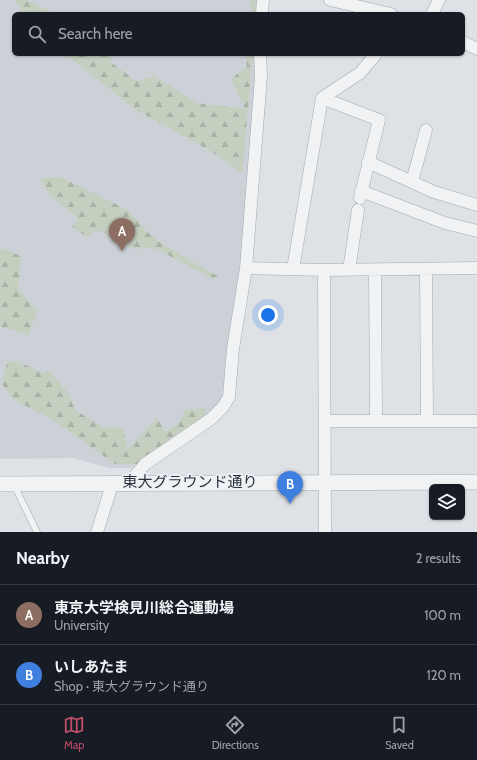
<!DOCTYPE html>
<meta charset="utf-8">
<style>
:root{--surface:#171b24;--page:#20242c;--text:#f1f3f6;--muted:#9ea1a6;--line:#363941;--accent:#bf4e68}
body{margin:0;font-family:Cabin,"Noto Sans JP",sans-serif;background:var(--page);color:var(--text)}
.controls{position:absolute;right:12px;bottom:12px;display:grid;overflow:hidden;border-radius:6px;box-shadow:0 1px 3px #0004}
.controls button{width:36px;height:36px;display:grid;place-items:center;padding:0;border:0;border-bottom:1px solid var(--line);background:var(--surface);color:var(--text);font:20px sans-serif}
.you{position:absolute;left:268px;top:315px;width:14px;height:14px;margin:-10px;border:3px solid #fff;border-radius:50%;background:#1a73e8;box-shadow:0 0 0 6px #1a73e833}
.badge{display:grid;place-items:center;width:26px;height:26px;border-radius:50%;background:var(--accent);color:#fff;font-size:13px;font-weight:700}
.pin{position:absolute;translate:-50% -33px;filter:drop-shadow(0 1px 2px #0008)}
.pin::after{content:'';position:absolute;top:21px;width:14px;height:12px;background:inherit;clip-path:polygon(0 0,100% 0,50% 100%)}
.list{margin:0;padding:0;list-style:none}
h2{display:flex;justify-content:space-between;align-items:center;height:52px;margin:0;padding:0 16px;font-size:17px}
h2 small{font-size:13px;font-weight:400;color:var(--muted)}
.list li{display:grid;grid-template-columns:26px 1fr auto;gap:12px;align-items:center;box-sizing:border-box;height:60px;padding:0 16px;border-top:1px solid var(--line)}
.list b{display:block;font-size:15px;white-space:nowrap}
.list p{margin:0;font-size:13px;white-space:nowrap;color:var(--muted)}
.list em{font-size:13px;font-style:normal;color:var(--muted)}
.icon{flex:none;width:22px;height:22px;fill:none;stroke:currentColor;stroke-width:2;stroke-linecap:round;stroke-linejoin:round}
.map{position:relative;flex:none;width:477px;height:532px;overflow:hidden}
.search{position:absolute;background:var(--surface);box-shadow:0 1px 3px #0004;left:12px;right:12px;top:12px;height:44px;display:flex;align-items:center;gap:10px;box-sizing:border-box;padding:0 14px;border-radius:6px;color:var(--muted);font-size:15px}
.sheet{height:172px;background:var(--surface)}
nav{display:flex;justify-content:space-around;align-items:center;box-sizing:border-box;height:56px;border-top:1px solid var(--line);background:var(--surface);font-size:11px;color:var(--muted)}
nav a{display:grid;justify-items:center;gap:2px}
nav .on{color:var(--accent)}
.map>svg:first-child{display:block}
.built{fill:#ccd1d7}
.forest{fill:url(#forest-firs)}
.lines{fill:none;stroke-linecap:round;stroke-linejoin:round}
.service-casing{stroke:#a4a9af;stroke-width:7}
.minor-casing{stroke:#a4a9af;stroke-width:13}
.tertiary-casing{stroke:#a4a9af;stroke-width:16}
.service{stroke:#f0f2f4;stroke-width:6}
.minor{stroke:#f0f2f4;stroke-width:12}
.tertiary{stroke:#f0f2f4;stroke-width:15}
.labels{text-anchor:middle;stroke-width:3.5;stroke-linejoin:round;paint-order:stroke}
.street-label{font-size:15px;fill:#29313b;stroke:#edf0f4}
</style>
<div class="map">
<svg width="477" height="532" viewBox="0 0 477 532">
<defs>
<pattern id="forest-firs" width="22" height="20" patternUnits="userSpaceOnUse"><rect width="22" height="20" fill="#c5cfc0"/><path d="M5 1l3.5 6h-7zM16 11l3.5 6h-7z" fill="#a9b2a6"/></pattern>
</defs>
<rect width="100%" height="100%" fill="#dee1e6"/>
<!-- built -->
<path class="built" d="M0,0H259L258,14H14V54H256L247,222L225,391L215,410L130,468H110L73,458L0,459Z"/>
<!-- forest -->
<path class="forest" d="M15,0H26L57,14H24Z
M250,0H258L257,14H251Z
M65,54H111V62L136,81L154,76L197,103L245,109L231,79L247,66L245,54H253L242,173L212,152L136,110Z
M60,177L128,210L147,232L161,243L219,277L213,279L155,248L133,249L99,230L87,237L72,227L78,219L49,194L40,179Z
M0,248L21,256L18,289L37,310L29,335L0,327Z
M17,361L43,373L49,370L69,394L75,410L104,428L122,427L128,449L157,418L165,432L178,424L185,410L205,408V416L137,464H115L50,418L14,400L2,384L7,362Z"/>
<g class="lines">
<defs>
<path id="service" d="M14,485L37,532"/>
<path id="minor" d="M330,0L391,14
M262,14L263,0
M432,14L439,0
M463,42L477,49
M322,98L379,120L360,198
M368,162L434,192L477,205
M412,182L426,130
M361,191L445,223L477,231
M246,268L324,270L477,268
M293,269L322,98L360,73L376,54
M426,269L427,421
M324,270L325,532
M349,270L358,210
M375,270L376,421
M325,421H477
M130,482L145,464L211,419L223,407L229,397L233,349L246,268L261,77L260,54
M97,532L113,482"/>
<path id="tertiary" d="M0,484L477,482"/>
</defs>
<!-- service casing -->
<use href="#service" class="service-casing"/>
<!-- minor casing -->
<use href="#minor" class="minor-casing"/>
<!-- tertiary casing -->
<use href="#tertiary" class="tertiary-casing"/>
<!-- service -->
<use href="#service" class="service"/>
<!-- minor -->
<use href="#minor" class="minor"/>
<!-- tertiary -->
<use href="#tertiary" class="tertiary"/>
</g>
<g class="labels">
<!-- street labels -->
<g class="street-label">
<text x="190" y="487">東大グラウンド通り</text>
</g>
</g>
</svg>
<div class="controls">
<button><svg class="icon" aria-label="layers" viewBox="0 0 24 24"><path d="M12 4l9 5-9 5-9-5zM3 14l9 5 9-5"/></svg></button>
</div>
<div class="you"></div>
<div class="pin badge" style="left:122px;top:251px;background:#8d6e63">A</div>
<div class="pin badge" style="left:290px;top:504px;background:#3f7fe0">B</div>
<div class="search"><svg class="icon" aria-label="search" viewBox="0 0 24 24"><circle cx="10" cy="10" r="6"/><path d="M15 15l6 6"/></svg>Search here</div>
</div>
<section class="sheet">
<h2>Nearby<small>2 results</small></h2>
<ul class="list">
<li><span class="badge" style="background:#8d6e63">A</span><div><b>東京大学検見川総合運動場</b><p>University</p></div><em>100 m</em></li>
<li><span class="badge" style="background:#3f7fe0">B</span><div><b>いしあたま</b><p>Shop · 東大グラウンド通り</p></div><em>120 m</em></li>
</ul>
</section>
<nav>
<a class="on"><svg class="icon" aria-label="map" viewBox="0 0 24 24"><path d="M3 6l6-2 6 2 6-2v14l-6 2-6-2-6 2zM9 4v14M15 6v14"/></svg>Map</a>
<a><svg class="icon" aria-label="directions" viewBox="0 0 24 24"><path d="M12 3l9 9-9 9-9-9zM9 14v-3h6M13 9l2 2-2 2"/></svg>Directions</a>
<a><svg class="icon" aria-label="saved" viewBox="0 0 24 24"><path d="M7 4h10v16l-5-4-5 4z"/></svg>Saved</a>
</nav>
